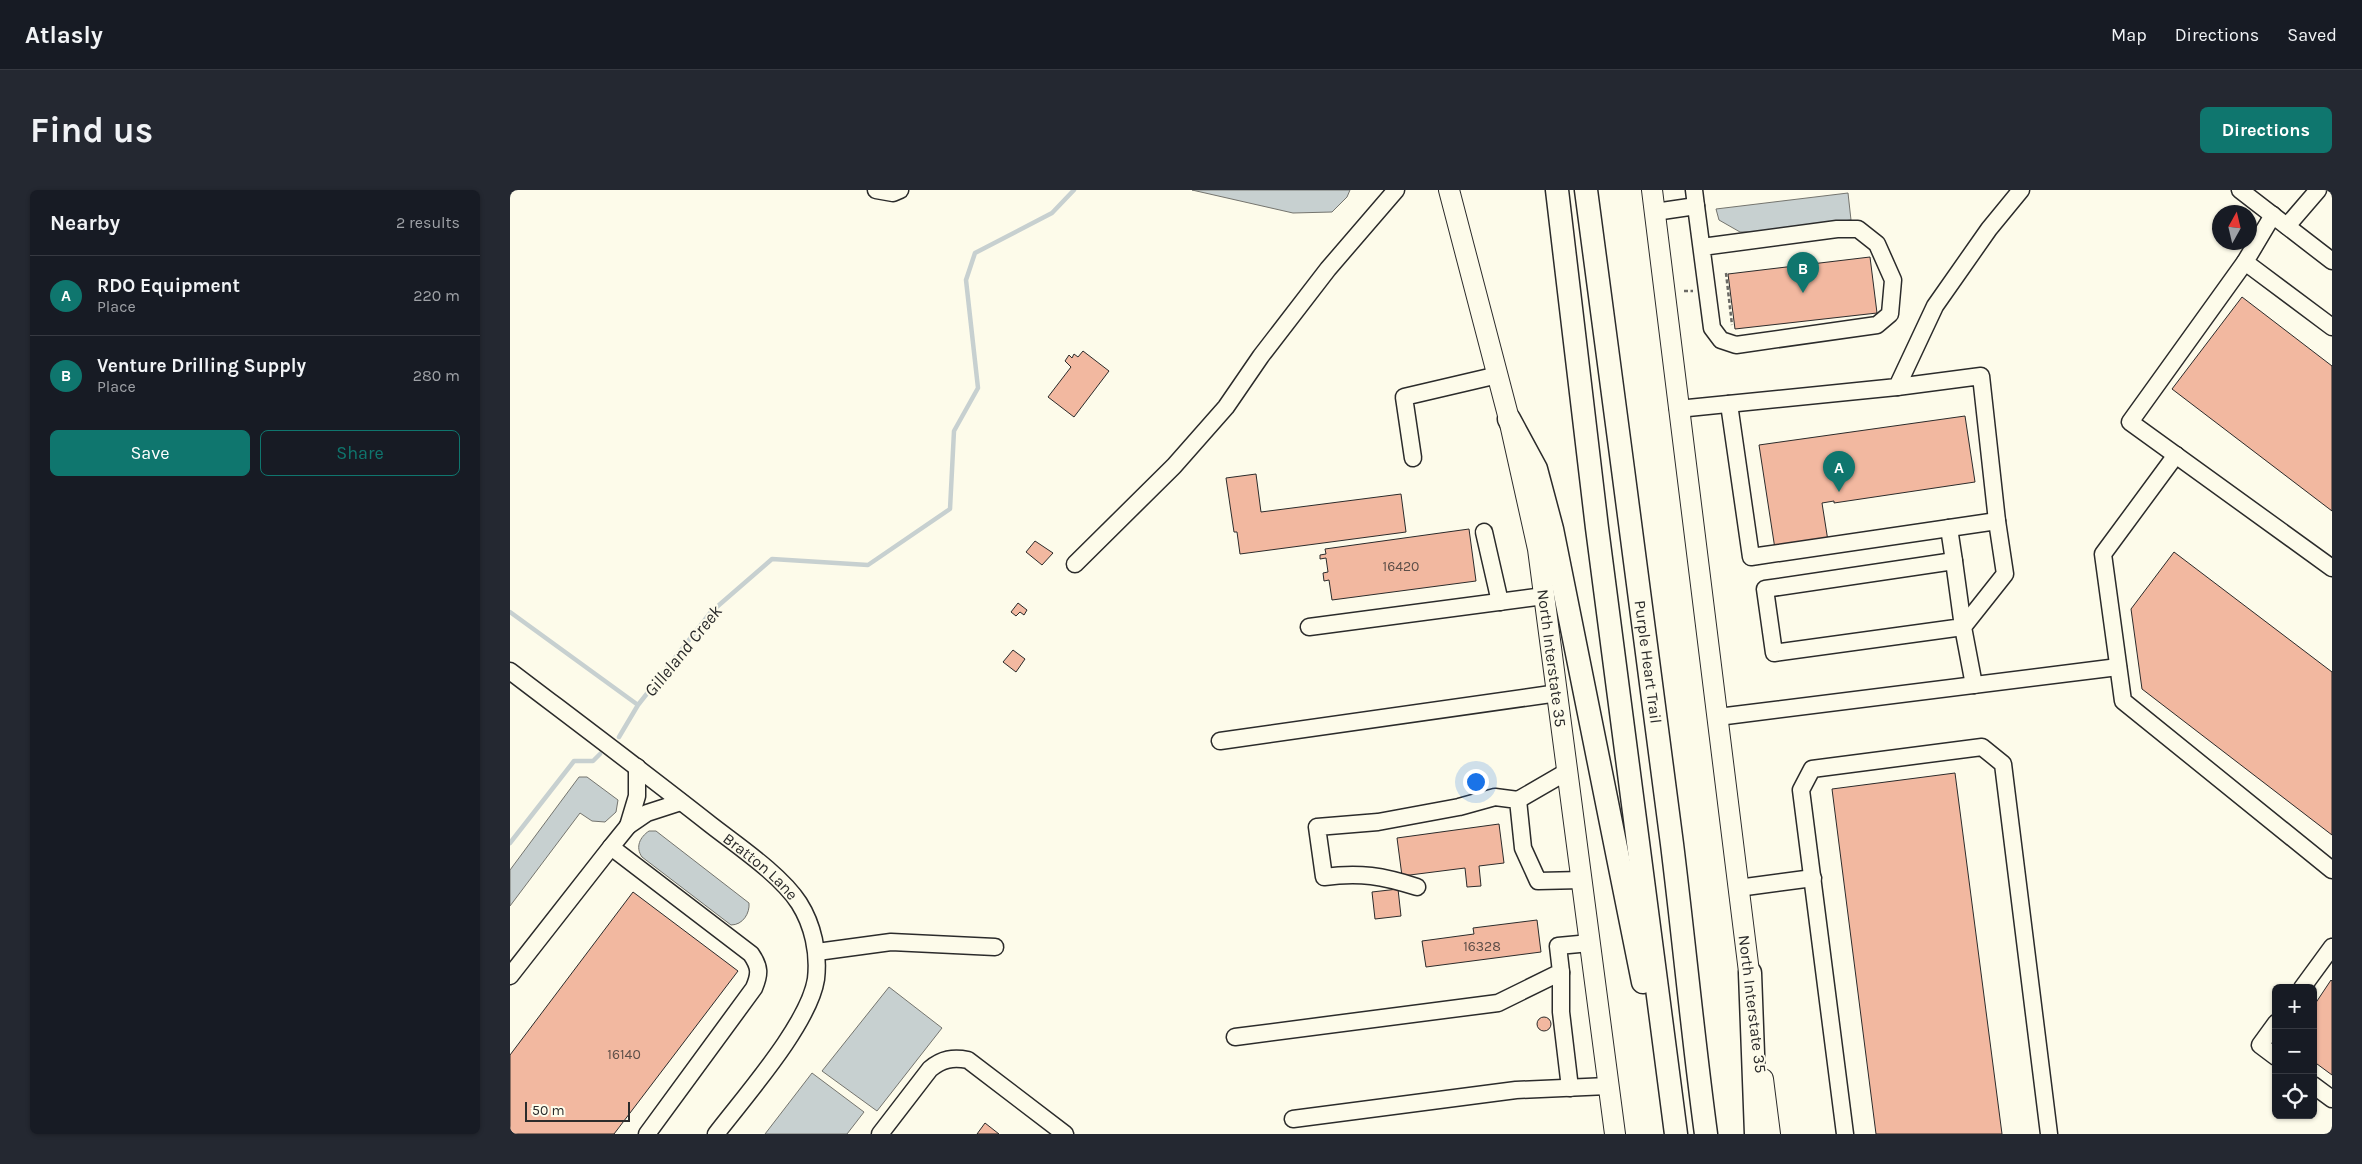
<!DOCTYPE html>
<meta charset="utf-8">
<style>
:root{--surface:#171b24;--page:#242831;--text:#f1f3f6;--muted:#9ea1a6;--line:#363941;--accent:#0f766e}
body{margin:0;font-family:Karla,sans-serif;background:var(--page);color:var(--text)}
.controls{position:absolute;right:15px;bottom:15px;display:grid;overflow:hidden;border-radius:8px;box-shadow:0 1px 4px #0004}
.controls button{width:45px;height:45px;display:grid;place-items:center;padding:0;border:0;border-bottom:1px solid var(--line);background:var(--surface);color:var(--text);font:25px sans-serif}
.compass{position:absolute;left:1702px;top:15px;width:45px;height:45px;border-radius:50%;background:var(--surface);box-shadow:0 1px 4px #0004;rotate:8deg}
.scale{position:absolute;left:15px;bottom:12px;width:105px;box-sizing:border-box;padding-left:5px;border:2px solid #2b2b2b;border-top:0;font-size:14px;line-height:18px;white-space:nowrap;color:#2b2b2b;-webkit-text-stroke:4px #fdfbea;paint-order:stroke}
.you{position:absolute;left:965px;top:591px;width:18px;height:18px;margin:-12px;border:4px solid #fff;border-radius:50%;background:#1a73e8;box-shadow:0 0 0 8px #1a73e833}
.badge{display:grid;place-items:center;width:32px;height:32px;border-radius:50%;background:var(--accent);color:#fff;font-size:16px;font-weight:700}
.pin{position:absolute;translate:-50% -41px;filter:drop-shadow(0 1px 2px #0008)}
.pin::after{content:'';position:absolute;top:26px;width:18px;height:15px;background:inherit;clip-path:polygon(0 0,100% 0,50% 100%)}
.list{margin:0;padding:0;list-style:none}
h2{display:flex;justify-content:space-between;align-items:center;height:65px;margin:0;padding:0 20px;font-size:21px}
h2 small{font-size:16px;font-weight:400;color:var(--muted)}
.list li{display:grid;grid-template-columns:32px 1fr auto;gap:15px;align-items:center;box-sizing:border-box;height:80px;padding:0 20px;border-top:1px solid var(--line)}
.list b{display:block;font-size:19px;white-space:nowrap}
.list p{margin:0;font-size:16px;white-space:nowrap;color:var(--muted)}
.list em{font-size:16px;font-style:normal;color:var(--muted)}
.actions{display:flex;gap:10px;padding:15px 20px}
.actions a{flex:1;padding:11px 0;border:1px solid var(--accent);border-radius:8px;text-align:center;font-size:18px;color:var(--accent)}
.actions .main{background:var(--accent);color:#fff}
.icon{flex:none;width:28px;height:28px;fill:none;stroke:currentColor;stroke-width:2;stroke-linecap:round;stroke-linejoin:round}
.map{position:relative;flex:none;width:1822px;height:944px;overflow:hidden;border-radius:8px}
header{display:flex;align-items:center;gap:30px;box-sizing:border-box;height:70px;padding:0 25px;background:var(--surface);border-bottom:1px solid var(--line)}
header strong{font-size:24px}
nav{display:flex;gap:28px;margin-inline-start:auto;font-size:18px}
.intro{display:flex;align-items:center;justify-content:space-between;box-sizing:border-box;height:120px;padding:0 30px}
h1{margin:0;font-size:35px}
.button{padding:12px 22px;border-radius:8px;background:var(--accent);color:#fff;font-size:18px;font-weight:700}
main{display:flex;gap:30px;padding:0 30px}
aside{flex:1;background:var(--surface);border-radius:8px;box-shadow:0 1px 4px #0004}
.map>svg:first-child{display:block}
.water{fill:#c7d0d0;stroke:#74746e}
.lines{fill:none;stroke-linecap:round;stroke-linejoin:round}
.stream{stroke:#c7d0d0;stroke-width:4.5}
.building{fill:#f2b8a0;stroke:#2b2b2b}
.minor-casing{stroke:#2b2b2b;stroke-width:19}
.major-casing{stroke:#2b2b2b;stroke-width:22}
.highway-casing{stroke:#2b2b2b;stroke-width:25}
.path{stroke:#6a6964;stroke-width:2.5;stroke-dasharray:4 2.5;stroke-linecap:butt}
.minor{stroke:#fdfbea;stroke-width:16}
.major{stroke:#fdfbea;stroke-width:20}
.highway{stroke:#fdfbea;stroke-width:22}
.labels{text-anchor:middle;stroke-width:4;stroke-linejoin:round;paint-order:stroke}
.number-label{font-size:14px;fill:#5d4e48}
.street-label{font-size:16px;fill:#2b2b2b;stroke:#fdfbea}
.water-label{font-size:18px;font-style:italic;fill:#2b2b2b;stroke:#fdfbea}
</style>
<header>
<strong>Atlasly</strong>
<nav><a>Map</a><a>Directions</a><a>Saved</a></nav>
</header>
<div class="intro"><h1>Find us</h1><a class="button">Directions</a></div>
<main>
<aside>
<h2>Nearby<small>2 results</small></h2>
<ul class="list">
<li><span class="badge">A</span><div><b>RDO Equipment</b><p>Place</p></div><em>220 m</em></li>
<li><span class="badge">B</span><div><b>Venture Drilling Supply</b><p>Place</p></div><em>280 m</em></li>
</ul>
<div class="actions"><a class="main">Save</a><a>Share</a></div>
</aside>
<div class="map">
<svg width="1822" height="944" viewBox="0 0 1822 944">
<rect width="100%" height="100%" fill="#fdfbea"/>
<!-- water -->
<path class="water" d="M682,0H840L837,7L822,22L783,23Z
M1338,3L1341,30L1244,42H1230L1209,30L1206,19Z
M69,587H77L108,610L106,622L95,632L82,631L70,623L0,716V680Z
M139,641H146L239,713C240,723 233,735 221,735L132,667C125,657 130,647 139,641Z
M379,797L432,838L367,921L312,881Z
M302,883L354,922L337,944H255Z"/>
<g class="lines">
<!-- stream -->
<path class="stream" d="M0,422L128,515L201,422L262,369L358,375L440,319L444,241L468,198L456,90L465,63L542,23L564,0
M109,547L128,515
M0,653L64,571H83L90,564"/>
</g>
<!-- building -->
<path class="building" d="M1360,67L1367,123L1225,139L1218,84Z
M1732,107L1822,176V321L1662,199Z
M573,161L599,181L564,227L538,207L561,177L555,171L559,165L562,168L564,164L568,167Z
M1455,226L1465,292L1324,313V311L1312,313L1318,351L1265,359L1249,255Z
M746,284L751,322L891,304L896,342L730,364L727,342H724L716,288Z
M959,339L966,391L822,410L819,390L814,391L813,383L818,382L816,368L810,369V365L816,364L815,359Z
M525,351L543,363L532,375L516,362Z
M1664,362L1822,482V645L1632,499L1621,419Z
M508,413L517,420L514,425L510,422L506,426L501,422Z
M503,460L515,469L506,482L493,472Z
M1445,583L1492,944H1366L1322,599Z
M989,634L994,673L969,676L971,696L957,697L955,678L892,686L887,648Z
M888,699L891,726L865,729L862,702Z
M123,702L228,781L104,944H0V865Z
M1027,730L1031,762L916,777L912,751L964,744L963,738Z
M1821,790L1822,791V885L1803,871V817Z
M1027 834a7 7 0 1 1 14 0a7 7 0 1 1-14 0Z
M475,933L489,944H467Z"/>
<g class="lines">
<defs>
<g id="minor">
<path d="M366,0L383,3L390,0"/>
<path d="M1184,0L1186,16"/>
<path d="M1730,0L1822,71"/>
<path d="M1145,22L1186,16L1202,138L1211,150L1226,155L1367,135L1380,124L1383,90L1367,54L1348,39H1327L1192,57"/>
<path d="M1763,25L1735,72L1822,137"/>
<path d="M1777,36L1808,0"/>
<path d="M1735,72L1620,232L1822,378"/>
<path d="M1387,197L1471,186L1487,331"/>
<path d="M1219,214L1241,367L1487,331L1495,384L1453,437L1464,495"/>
<path d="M1168,219L1387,197L1425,116L1479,39L1511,0"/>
<path d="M1666,265L1593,364L1613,511L1822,680"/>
<path d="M903,268L894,207L988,185"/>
<path d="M1439,338L1444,371"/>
<path d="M974,342L990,412"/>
<path d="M1444,371L1453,437L1264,463L1255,399Z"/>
<path d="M565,374L664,276L716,217L751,166L818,79L886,0"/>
<path d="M799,437L1034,406"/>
<path id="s1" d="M0,481C67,532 135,583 201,635C228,656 271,685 289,713C303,735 309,763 306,789C299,834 235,906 206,944"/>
<path d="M1208,527L1608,477"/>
<path d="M710,551L1048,503"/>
<path d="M127,577V606L118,636L137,623L171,612"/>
<path d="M1008,610L1058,581"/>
<path d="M118,636L101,657L241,764C250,777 250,784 244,798L137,944"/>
<path d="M907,697C873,686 850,682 814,687L807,637L868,632L949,617L985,607L1008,610L1013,658L1028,691L1072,690"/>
<path d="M1228,698L1303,688"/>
<path d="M307,762L381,752L485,757"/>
<path d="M1051,782V822L1060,898"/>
<path d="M0,786L101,657"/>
<path d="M1792,798L1822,757"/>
<path d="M1766,833L1750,855L1766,867"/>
<path d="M725,847L988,813L1051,782L1048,756L1080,753"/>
<path d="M1803,895L1822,909"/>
<path d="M783,929L1006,900L1098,896"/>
<path d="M370,944L420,879C432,869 443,867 458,870L555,944"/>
<path d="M1335,944L1291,600L1302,579L1472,557L1493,574L1539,944"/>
</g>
<g id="major">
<path id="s2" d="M939,0L999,229L1028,359L1105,944"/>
<path d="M1142,0L1241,798"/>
<path d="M1253,889L1260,944"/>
</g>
<g id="highway">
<path d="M1047,0L1087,338L1166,944"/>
<path id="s3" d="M1076,0C1104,218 1135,436 1162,654C1174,751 1183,848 1196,944"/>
<path d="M999,229L1026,279L1042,339L1133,792"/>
<path d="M1240,783L1246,944"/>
</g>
</defs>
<!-- minor casing -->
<use href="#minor" class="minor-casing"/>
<!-- major casing -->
<use href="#major" class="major-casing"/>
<!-- highway casing -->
<use href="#highway" class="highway-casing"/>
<!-- path -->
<path class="path" d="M1216,83L1222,135
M1174,101H1183"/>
<!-- minor -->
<use href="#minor" class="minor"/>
<!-- major -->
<use href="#major" class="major"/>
<!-- highway -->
<use href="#highway" class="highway"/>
</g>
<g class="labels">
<!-- number labels -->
<g class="number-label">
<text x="891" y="381">16420</text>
<text x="972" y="761">16328</text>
<text x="114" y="869">16140</text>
</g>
<!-- street labels -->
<g class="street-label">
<text dy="6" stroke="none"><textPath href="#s2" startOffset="480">North Interstate 35</textPath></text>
<text dy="6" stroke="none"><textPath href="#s3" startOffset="476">Purple Heart Trail</textPath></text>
<text dy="6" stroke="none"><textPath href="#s1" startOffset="318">Bratton Lane</textPath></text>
<text transform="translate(1243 814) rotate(83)" y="6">North Interstate 35</text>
</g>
<!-- water labels -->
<g class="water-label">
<text transform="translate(173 461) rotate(-51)" y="6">Gilleland Creek</text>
</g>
</g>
</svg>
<div class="controls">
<button>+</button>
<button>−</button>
<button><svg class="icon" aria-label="locate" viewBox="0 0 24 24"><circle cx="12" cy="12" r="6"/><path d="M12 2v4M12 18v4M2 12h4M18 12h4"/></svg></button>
</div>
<svg class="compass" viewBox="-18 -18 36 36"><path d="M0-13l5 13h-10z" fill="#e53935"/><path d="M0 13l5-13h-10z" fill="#9ea1a6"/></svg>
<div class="scale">50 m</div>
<div class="you"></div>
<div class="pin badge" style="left:1329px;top:302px">A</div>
<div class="pin badge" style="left:1293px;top:103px">B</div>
</div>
</main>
